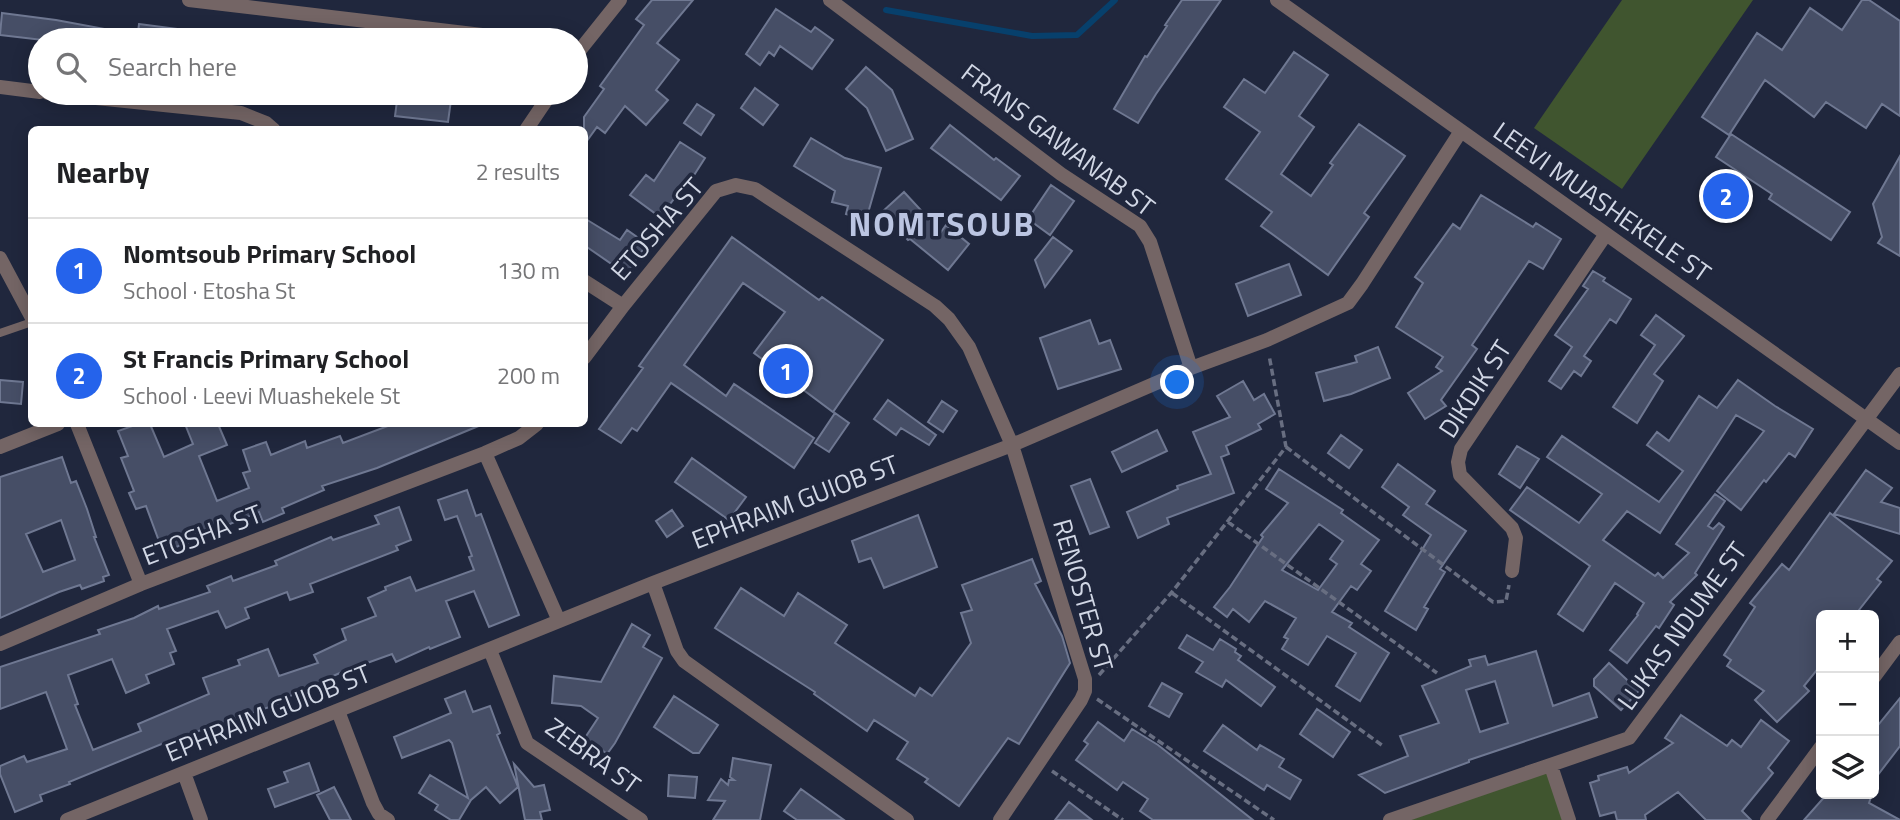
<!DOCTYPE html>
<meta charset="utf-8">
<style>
:root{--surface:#fff;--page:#f6f6f6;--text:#202124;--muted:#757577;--line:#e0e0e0;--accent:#2563eb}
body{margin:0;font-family:"Titillium Web",sans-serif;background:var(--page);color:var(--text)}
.controls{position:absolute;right:21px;bottom:21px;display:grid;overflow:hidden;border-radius:10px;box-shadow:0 4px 18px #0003}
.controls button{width:63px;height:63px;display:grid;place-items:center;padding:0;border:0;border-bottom:2px solid var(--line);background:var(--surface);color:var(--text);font:35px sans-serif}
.you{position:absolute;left:1178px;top:383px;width:24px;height:24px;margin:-18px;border:5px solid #fff;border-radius:50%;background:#1a73e8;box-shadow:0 0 0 10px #1a73e833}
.badge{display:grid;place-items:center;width:46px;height:46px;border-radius:50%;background:var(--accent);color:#fff;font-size:23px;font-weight:700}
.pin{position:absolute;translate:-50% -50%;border:4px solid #fff;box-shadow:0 2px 7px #0006}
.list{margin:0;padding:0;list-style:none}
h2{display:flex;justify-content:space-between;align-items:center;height:91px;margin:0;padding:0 28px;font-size:30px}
h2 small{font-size:23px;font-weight:400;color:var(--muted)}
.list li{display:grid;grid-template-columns:46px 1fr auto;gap:21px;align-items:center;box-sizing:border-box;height:105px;padding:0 28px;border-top:2px solid var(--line)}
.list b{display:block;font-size:26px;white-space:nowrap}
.list p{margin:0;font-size:23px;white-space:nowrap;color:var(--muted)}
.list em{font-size:23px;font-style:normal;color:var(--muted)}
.icon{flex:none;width:38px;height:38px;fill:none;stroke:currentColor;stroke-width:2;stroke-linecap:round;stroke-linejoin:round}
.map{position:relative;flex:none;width:1900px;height:820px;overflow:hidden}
.search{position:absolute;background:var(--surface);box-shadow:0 4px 18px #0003;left:28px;top:28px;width:560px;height:77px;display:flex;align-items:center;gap:18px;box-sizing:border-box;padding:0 24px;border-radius:38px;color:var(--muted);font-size:26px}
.panel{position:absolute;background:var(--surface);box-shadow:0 4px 18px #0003;left:28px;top:126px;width:560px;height:301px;border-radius:10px}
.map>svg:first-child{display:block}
.green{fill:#40552f}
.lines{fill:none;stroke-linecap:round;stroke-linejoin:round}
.stream{stroke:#07406c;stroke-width:6}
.building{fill:#464e66;stroke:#6f7892;stroke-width:2;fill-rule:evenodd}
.path{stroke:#686e81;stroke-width:3.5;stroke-dasharray:7 3.5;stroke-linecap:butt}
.lane{stroke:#746565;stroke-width:8}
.street{stroke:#746565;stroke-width:14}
.labels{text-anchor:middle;stroke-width:7;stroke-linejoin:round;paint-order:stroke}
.street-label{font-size:26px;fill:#d1d7e5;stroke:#20273d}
.district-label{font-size:33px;font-weight:bold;letter-spacing:2px;fill:#bbc5e2;stroke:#20273d}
</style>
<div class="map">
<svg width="1900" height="820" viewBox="0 0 1900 820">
<rect width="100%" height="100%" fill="#20273d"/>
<!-- green -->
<path class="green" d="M1622,0H1753L1622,189L1534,128Z
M1551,766L1569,820H1390Z"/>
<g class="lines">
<!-- stream -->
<path class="stream" d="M886,10L1032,36L1077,35L1115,0"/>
</g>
<!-- building -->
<path class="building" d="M652,0H693L657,43L679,60L656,90L668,100L646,125L625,106L605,133L597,127L584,145V117L604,89L600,86L644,25L636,19Z
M1182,0H1221L1156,94L1138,123L1114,109L1145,56L1147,57L1167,26L1165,25Z
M1862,0H1869L1900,21V116L1882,104L1866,128L1826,102L1814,117L1765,80L1729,135L1702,117L1757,33L1782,50L1810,8L1842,30Z
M776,9L811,32L815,27L833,40L812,69L780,46L774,56L769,52L760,65L746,54Z
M2,13L56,20L121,32V40H43L0,35Z
M139,24L186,30L185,40H137Z
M1294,52L1328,75L1299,116L1314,127L1281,174L1311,196L1333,165L1330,163L1359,124L1405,156L1364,213L1369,217L1328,275L1261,226L1272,212L1226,179L1260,132L1224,107L1244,79L1265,93Z
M866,67L892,90L913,139L886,151L867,108L846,89Z
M755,88L778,105L763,125L741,108Z
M398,93H452L448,122L395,116Z
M697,104L714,115L701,135L684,123Z
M950,125L994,160L996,158L1020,176L1001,200L931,148Z
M1731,134L1850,212L1831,240L1769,199L1772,194L1716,157Z
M811,138L845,158L881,168L866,220L846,214L848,206L832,202L835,191L794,166Z
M680,142L705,158L689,183L687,182L660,217L630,195L646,175L654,181Z
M1900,156V256L1878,243L1882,237L1873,204Z
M1051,185L1074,201L1050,235L1028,219Z
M904,192L941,232L946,225L969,244L948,270L910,239L908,240L882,212Z
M1481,195L1533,227L1536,223L1561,239L1543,269L1529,261L1472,345L1477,349L1441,400L1446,406L1425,419L1408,393L1442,371L1436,367L1443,357L1396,327L1423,283L1415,277L1453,224L1460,229Z
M584,218L620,240L627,230L647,244L626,274L584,245Z
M732,237L819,300L822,297L883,340L833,412L754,353L785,312L743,283L684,365L726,396L734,384L814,438L794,468L671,383L637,431L632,428L621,443L599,429L643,368L639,366Z
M1053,237L1072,251L1045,287L1035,260Z
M1289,264L1301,295L1248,316L1236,284Z
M1593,271L1605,278L1603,281L1631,299L1616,323L1610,319L1584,356L1591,361L1581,376L1574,371L1561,389L1549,381L1572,347L1555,335L1588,289L1583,286Z
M1656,315L1684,336L1654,374L1663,381L1637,423L1613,407L1655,345L1641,335Z
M1090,320L1099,344L1110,340L1121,369L1058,389L1040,338Z
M1378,347L1390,378L1351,394L1324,401L1316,373L1357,362L1355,356Z
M0,380L23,382L21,404L0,402Z
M1738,380L1775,406L1813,429L1795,457L1789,453L1766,482L1764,480L1741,510L1717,491L1764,431L1736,415L1660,533L1627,511L1603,540L1655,576L1658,573L1663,578L1689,553L1676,544L1715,494L1725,501L1708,526L1713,529L1719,523L1724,527L1695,573L1697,575L1670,602L1674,605L1659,628L1656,626L1627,663L1610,650L1638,615L1637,614L1644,603L1615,583L1583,631L1558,614L1590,566L1510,510L1527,487L1579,523L1602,494L1547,457L1562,436L1659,502L1683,471L1647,445L1657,432L1669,441L1699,396L1717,408Z
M1243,381L1254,400L1264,394L1275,414L1258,424L1261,429L1226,446L1229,454L1221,457L1234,493L1167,518L1169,524L1138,538L1127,512L1178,489L1177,486L1211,474L1193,432L1230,417L1217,396Z
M888,400L936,435L929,445L901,428L896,435L874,419Z
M942,401L957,411L943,432L928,422Z
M835,413L849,423L829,452L815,443Z
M138,424H150L164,457L193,444L185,424H218L227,445L199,456L217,501L249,488L243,473L250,471L243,450L266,442L271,455L305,441L307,448L340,436L343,443L393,424L481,425L377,468L322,486L324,490L282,508L284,513L263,522L259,512L220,528L221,530L163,552L146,506L136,509L129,493L134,491L121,458L128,456L118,431Z
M1157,430L1167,451L1122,472L1112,452Z
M1341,435L1362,450L1349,468L1328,453Z
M1517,446L1539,459L1520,488L1499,474Z
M62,457L71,483L76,481L87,509L96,537H94L109,575L103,577L104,581L82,589L80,585L59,592L0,618V477ZM61,520L75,560L43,572L26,534Z
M692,458L746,497L729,520L675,482Z
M1398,464L1435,491L1426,504L1466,531L1440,569L1445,572L1424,607L1428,609L1416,630L1385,611L1431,535L1403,515L1409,507L1382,487Z
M1279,469L1343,510L1341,513L1379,540L1361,564L1371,571L1357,590L1351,586L1332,612L1352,623L1349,627L1389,653L1360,701L1336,686L1356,653L1327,636L1308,665L1282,649L1288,639L1284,637L1296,618L1265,601L1249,622L1233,609L1227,617L1214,607L1230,587L1263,537L1261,535L1288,503L1266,489ZM1319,524L1343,541L1330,559L1337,564L1318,590L1282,570Z
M1866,470L1892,488L1881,502L1900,508V534L1834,514Z
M1090,479L1109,527L1090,534L1071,486Z
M467,490L476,516L481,514L519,615L489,627L474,591L446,601L460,637L430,649L429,647L396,662L392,654L342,672L311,686V688L287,697L288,700L221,725L220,722L182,738L181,736L69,782L70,784L40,795L42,801L15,812L0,774V766L24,756L27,762L67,749L46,692L0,709V667L100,634L98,630L134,618L158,606L159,609L210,592L207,586L231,576L233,581L277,565L275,561L331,537L333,540L379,524L375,516L399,507L411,540L396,546L398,550L310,584L313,592L290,600L287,592L245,608L249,618L226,628L218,611L167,629L176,651L170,653L174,664L146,675L149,683L126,693L112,659L68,675L78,704L75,705L93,750L141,731L138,724L209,694L203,678L240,665L238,660L268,649L279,676L318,663L314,655L346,640L342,629L376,616L368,598L386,590L385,587L410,577L416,591L474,570L469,557L472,556L457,516L445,520L438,500Z
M672,510L683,526L667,537L656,521Z
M1830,513L1892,561L1877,579L1881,582L1855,615H1821V665L1804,686L1809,691L1777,722L1755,700L1764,691L1727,666L1731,660L1724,655L1755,607L1750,603L1782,564L1789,570Z
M918,515L937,567L884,588L871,558L859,562L852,541Z
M1032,559L1041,581L1035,584L1062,636L1070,663L1019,744L1008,738L959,806L925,782L928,779L897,759L908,742L874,720L867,731L814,694L815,692L715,628L741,588L784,616L798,593L847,625L835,643L915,696L920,688L932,696L971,643L961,613L972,610L962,585Z
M632,624L650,635L643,647L662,658L615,743L607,754L602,750L594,761L577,750L598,718L581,706L552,703L554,676L601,682Z
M1187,635L1213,650L1220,639L1236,649L1235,652L1241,656L1238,660L1275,687L1261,706L1226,680L1222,687L1196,672L1203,662L1179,648Z
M1536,651L1553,706L1589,693L1597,717L1469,760V762L1385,793L1359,775L1408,756L1400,736L1439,723L1422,686L1471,666L1469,660L1485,656L1488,665ZM1495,681L1508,723L1480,732L1466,690Z
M1609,663L1639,691L1621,710L1594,686V679Z
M1162,683L1182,694L1169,717L1149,706Z
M465,691L473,712L490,706L500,733L497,735L518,787L500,803L486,787L471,800L459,820H451L435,810L438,805L419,793L430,775L468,798L452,743L449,740L402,758L394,737L451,713L445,699Z
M674,696L718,725L699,753H693L654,727Z
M1900,698V746L1874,780V730Z
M1317,709L1350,732L1333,757L1300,734Z
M1681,715L1727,746L1732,740L1741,747L1761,720L1789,741L1768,768L1773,773L1742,811L1751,820H1706L1678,792L1645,815L1646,820H1617L1615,812L1600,816L1590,783L1599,780L1598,776L1627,767L1629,773L1673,743L1665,738Z
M1098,722L1124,741L1132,729L1158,745L1253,820H1153L1140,811L1148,799L1123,782L1117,790L1076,760L1088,744L1084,741Z
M1223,725L1257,750L1260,745L1284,759L1279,767L1301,780L1290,799L1267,785L1264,790L1204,751Z
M733,758L771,765L760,820H713L725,801L708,800L721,779L728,785L729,780H734L730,777Z
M309,763L319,791L275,807L268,789L288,782L284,772Z
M514,764L534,787L544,785L550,810L540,812L542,820H525Z
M669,775L697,777L695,798L668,796Z
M334,787L351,820H330L317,795Z
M801,789L844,820H797L784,811Z
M1827,794H1872L1869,803L1900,820H1804Z
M1069,802L1092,820H1055Z"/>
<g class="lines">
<!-- path -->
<path class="path" d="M1286,447L1493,602L1506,601L1509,585
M1228,522L1437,673
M1172,593L1383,746
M1099,675L1172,592L1286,447L1269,355
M1097,699L1274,820
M1052,771L1123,820"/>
<!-- lane -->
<path class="lane" d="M0,333L32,322"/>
<!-- street -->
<path class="street" d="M189,0L525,40
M830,0L1061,174L1140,226L1150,242L1191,368
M1277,0L1900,443
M576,55L620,0
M0,87L40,92
M48,93L241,113L266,123L274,130
M526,130L551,93
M0,258L32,318
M584,281L623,306
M584,358L623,306L716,191L736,185L755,189L935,306L949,319L969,347L1012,445L1085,679V691L1081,700L1000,820
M77,424L141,584
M0,447L58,424
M485,453L559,621
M1512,571L1516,538L1512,528L1460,475L1458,462L1461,449L1606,234
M653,583L677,651L684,661L907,820
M0,644L141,584L485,453L519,438L537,424
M490,650L527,743L641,820
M1874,677L1900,642
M338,711L373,803L379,814L388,820
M1551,766L1569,820
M184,773L201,820
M67,820L653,583L1012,445L1191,368L1267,340L1348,303L1362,284L1461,131
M1390,820L1629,738L1900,374
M1767,820L1821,747"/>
</g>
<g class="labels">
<!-- street labels -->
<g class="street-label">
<text transform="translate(1058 140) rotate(37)" y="9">FRANS GAWANAB ST</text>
<text transform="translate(1602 202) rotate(35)" y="9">LEEVI MUASHEKELE ST</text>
<text transform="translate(657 229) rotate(-49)" y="9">ETOSHA ST</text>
<text transform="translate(1475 389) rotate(-57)" y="9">DIKDIK ST</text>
<text transform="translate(795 502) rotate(-21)" y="9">EPHRAIM GUIOB ST</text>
<text transform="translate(202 535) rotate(-21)" y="9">ETOSHA ST</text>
<text transform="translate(1083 595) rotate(74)" y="9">RENOSTER ST</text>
<text transform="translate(1682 626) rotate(-54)" y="9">LUKAS NDUME ST</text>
<text transform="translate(268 713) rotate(-22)" y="9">EPHRAIM GUIOB ST</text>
<text transform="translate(593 756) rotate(36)" y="9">ZEBRA ST</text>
</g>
<!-- district labels -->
<g class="district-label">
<text x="942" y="236">NOMTSOUB</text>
</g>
</g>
</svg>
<div class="controls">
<button>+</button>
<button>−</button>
<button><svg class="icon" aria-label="layers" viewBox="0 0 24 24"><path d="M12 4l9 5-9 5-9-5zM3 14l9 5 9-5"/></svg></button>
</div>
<div class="you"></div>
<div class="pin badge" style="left:786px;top:371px">1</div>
<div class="pin badge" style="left:1726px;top:196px">2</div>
<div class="search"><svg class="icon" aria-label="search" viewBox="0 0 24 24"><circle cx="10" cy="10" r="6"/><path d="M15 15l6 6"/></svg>Search here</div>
<section class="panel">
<h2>Nearby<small>2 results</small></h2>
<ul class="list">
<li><span class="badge">1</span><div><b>Nomtsoub Primary School</b><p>School · Etosha St</p></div><em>130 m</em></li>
<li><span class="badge">2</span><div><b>St Francis Primary School</b><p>School · Leevi Muashekele St</p></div><em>200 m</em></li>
</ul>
</section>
</div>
